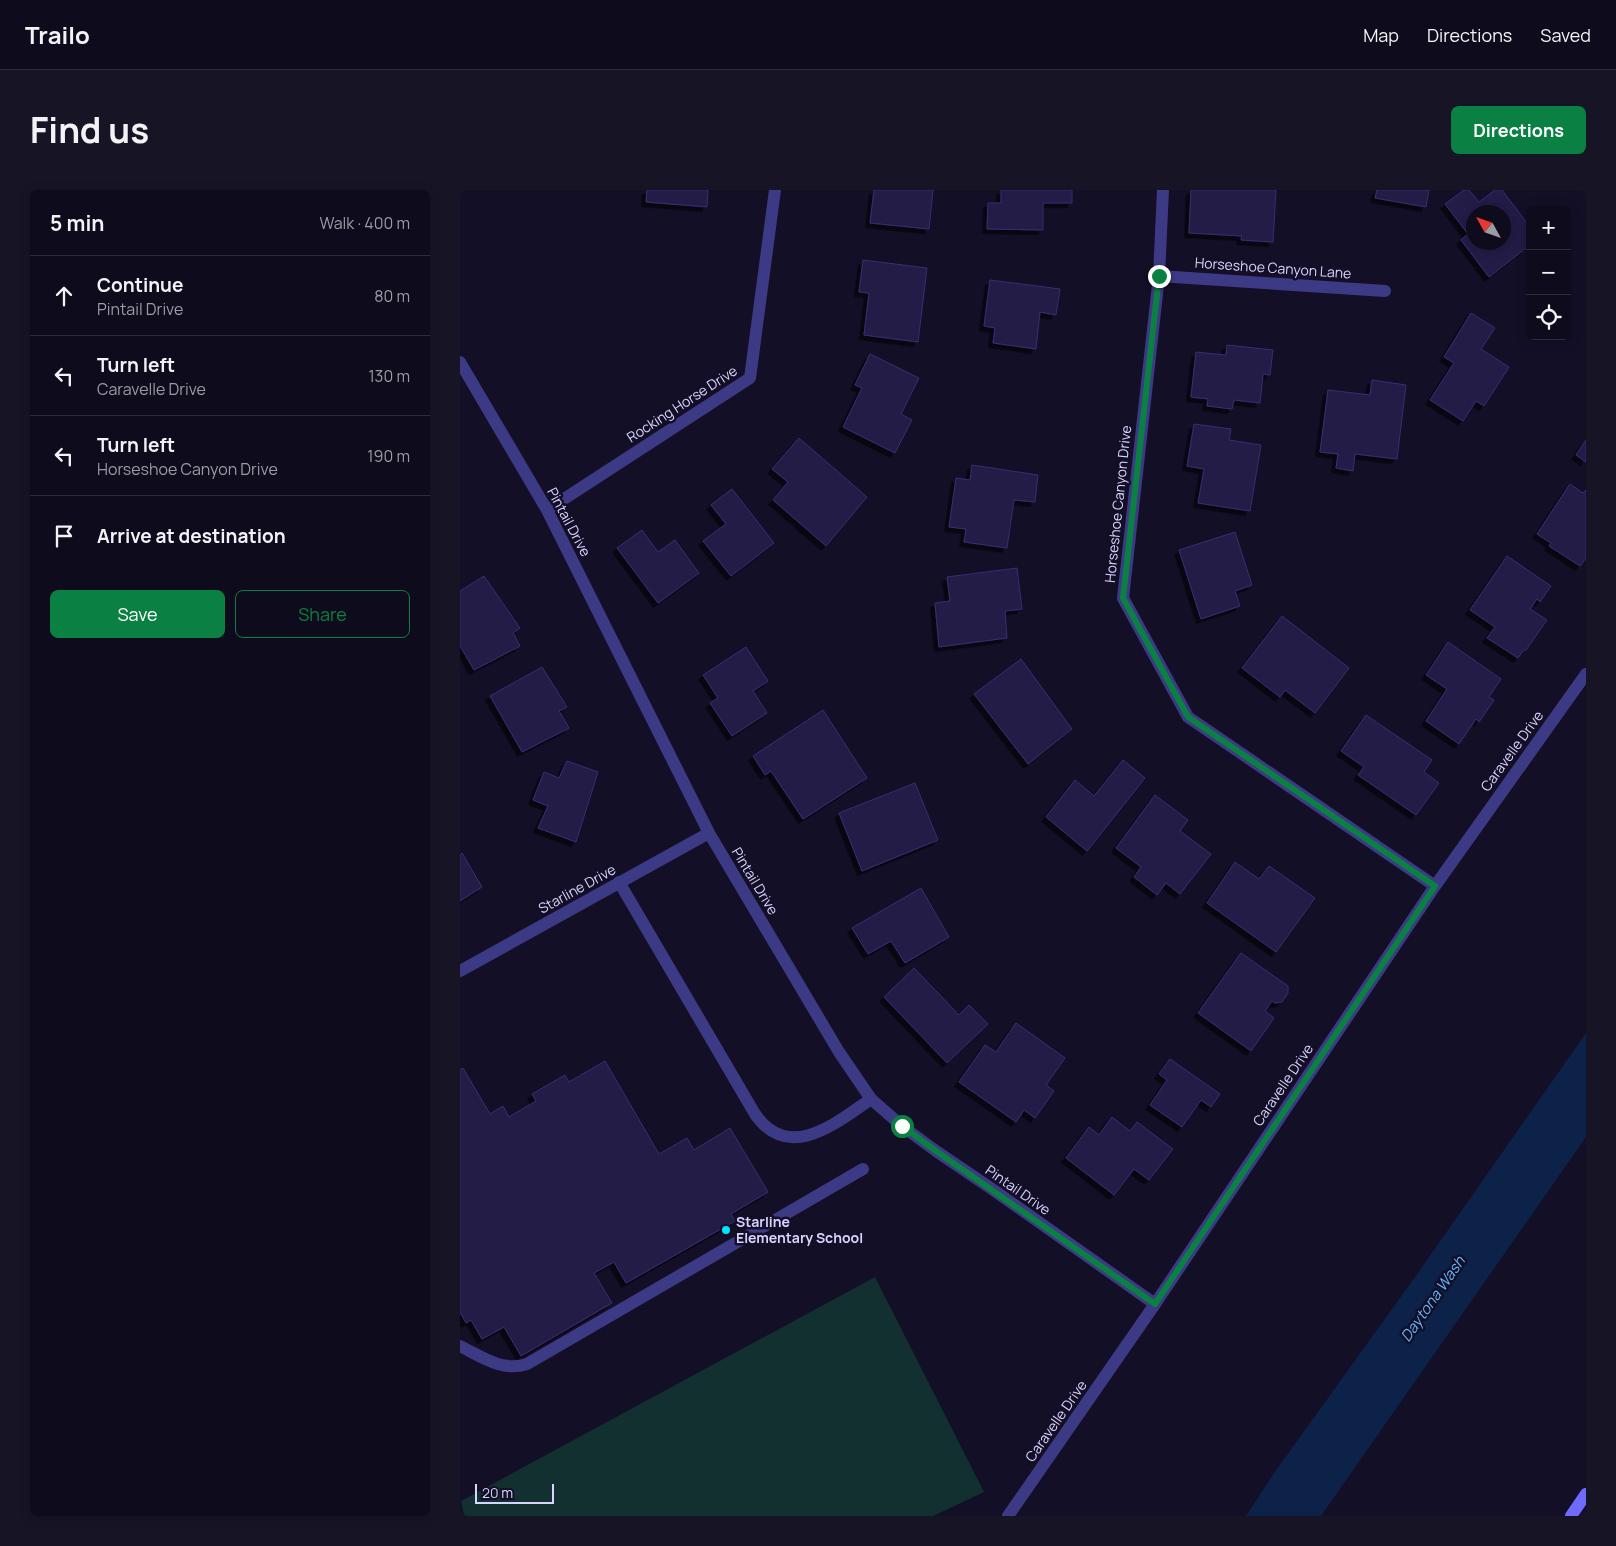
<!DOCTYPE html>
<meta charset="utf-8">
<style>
:root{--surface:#0e0b1c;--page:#171425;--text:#f1f3f6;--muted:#9b9ba3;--line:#2e2b3b;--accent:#0b8043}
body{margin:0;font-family:Manrope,sans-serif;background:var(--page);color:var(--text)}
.controls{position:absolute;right:15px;top:15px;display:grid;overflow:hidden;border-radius:8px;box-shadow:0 2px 12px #0003}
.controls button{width:45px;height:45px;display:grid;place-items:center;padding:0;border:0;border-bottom:1px solid var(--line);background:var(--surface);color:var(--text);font:25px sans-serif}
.compass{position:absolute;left:1006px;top:15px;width:45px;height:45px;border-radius:50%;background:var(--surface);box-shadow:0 2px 12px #0003;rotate:310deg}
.scale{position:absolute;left:15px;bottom:12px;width:79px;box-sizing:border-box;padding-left:5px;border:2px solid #d9d4ff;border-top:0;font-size:14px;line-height:18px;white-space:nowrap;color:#d9d4ff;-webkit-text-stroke:4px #130f26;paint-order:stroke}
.stop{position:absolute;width:15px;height:15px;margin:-11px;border:4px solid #0b8043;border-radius:50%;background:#fff}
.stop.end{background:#0b8043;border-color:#fff;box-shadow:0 1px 5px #0008}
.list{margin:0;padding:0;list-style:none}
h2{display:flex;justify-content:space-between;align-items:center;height:65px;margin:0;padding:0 20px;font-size:21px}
h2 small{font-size:16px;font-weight:400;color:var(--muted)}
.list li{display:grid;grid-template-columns:32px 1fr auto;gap:15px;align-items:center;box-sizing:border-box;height:80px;padding:0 20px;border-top:1px solid var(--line)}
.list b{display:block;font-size:19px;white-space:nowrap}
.list p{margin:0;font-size:16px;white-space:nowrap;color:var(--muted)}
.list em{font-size:16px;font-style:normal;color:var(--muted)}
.actions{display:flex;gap:10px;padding:15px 20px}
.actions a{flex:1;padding:11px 0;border:1px solid var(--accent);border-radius:8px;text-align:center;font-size:18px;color:var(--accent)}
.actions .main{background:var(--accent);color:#fff}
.icon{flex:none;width:28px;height:28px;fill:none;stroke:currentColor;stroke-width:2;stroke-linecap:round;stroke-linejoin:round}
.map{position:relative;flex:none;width:1126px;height:1326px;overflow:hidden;border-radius:8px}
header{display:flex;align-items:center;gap:30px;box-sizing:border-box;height:70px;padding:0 25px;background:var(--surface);border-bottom:1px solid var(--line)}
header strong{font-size:24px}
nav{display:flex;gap:28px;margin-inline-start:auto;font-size:18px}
.intro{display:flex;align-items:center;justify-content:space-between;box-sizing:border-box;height:120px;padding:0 30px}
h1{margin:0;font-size:35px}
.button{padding:12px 22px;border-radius:8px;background:var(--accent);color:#fff;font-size:18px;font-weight:700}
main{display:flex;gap:30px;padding:0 30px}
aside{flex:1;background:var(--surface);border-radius:8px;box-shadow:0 2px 12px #0003}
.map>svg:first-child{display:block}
.green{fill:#12302f}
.water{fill:#0c2248}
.building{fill:#241b47;stroke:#3b2d73;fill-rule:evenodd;filter:url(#shadow)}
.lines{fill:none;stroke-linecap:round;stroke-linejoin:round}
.lane{stroke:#3d3a85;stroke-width:12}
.street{stroke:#3d3a85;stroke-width:12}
.secondary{stroke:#6f6bff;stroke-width:12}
.route{stroke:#0b8043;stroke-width:6}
.poi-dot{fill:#00e5ff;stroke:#130f26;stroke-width:2}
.labels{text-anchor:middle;stroke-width:5;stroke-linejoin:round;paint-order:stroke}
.street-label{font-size:14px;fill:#d9d4ff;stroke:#130f26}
.poi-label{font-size:14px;font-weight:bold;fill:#d9d4ff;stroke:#130f26;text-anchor:start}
.water-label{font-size:15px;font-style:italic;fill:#62b6ff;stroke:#130f26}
</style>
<header>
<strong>Trailo</strong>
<nav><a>Map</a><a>Directions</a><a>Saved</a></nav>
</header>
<div class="intro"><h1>Find us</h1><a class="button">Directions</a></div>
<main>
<aside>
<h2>5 min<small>Walk · 400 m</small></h2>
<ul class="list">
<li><svg class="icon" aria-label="ahead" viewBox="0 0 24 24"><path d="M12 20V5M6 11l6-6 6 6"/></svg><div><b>Continue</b><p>Pintail Drive</p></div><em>80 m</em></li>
<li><svg class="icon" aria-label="left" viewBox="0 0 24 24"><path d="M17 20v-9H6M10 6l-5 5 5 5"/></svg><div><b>Turn left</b><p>Caravelle Drive</p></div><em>130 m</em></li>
<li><svg class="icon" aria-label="left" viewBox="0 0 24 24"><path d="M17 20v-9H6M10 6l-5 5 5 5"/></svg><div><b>Turn left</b><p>Horseshoe Canyon Drive</p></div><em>190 m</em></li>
<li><svg class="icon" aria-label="arrive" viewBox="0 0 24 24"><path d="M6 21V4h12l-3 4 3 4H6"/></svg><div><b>Arrive at destination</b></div></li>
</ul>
<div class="actions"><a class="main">Save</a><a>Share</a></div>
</aside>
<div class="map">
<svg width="1126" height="1326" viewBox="0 0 1126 1326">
<defs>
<filter id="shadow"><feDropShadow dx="-4.5" dy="4.5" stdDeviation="0" flood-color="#0009"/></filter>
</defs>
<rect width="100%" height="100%" fill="#130f26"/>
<!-- green -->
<path class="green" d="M415,1087L524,1302L473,1326H4L1,1311Z"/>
<!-- water -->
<path class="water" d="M1126,843V947L861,1326H786L814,1283L955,1087Z"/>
<!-- building -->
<path class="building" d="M187,0H248L247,17L186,12Z
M414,0H473L469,39L410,33Z
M541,0H612V13H583V40L527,39L528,13H541Z
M731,0H816L813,52L781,50L782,46L729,43Z
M917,0H969L966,17L915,8Z
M1004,0H1009L1019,12L1035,0H1042L1070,37V55L1029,87L1001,50L1008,44L985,14ZM1014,22H1044V52H1014Z
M403,70L467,78L458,152L404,145L409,103L399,102Z
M530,90L600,99L596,125L580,122L576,159L533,153L535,138L524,136Z
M1011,123L1035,138L1021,159L1049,177L1024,216L1016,211L1003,231L970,210L994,173L984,167Z
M767,155L813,160L810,185L803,184L800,213L774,210L772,219L747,216L748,209L731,207L736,162L766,165Z
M410,164L459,188L441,224L452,230L435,263L383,237L402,198L395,195Z
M912,190L946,195L937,269L895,264L893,281L876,278L878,264L860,262L868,200L910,205Z
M734,234L771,239L769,250L801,255L790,321L738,313L744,279L727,276Z
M339,248L407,307L366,356L313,310L328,292L312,279Z
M1126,250V272L1116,265Z
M512,275L578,285L575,312L554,310L547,358L504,352L506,339L489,337L496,288L510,290Z
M1110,294L1123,303L1126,300V368L1120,376L1089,356L1091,353L1077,344Z
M272,299L314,353L271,386L243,351L266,334L251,315Z
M182,340L198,362L215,350L239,383L198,413L157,358Z
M775,342L792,395L775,401L780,416L741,429L719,360Z
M1047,366L1091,396L1080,412L1077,409L1070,419L1087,430L1066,460H1064L1058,468L1027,448L1035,437L1010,420Z
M557,378L562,419L545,421L547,448L479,457L475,413L490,411L487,387Z
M24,386L60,438L53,443L60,456L14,480L0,456V401Z
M822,426L889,478L855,523L825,500L820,507L782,478Z
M988,452L1041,489L1029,507L1034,510L1019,532L1016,529L999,554L966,531L987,499L966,485Z
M286,457L308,491L293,501L307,523L272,546L250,513L258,508L243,485Z
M561,469L612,539L568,574L514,504Z
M82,477L107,517L99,521L109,538L62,562L30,506Z
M363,520L407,588L343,629L311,581L305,585L293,566Z
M906,525L972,570L964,582L979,593L956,625L898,585L904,577L881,561Z
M663,570L685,588L627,661L586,627L615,590L634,606Z
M107,571L138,582L116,652L78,638L88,616L73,610L84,582L99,588Z
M455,593L478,650L402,681L379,623Z
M695,605L728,630L720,641L751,664L720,704L706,693L697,705L674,687L681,677L656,658Z
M2,663L22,697L0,711V665Z
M775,672L799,689L809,676L855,708L816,762L747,713Z
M461,698L489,747L445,773L431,751L408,764L392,738Z
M781,763L828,796V803L822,812L815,813L812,811L805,821L814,828L791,861L738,823Z
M454,778L499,825L509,815L528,834L487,873L424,807Z
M556,833L605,868L586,895L594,901L575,928L564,920L556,932L499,892L525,855L536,862Z
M710,869L760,904L751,917L741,910L722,937L690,915L707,890L699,884Z
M145,871L199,964L227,948L234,960L270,938L308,1002L271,1024L275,1031L166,1093L154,1072L134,1083L152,1113L61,1166L44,1137L22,1149L11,1130L6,1133L0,1122V880L3,878L30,924L43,916L49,927L76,911L72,904L105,885L109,892Z
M652,927L670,941L677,932L713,959L689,990L674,979L654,1005L606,968L629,937L639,945Z"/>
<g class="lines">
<!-- lane -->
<path class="lane" d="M159,692L295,924C329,973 376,933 411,909
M0,1156C22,1167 42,1182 67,1174L403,979"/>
<!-- street -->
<path class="street" d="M703,0L699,86L663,408L728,527L975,696
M699,86L925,101
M0,172L87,320L249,643L379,862L411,909L442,936L476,961L532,999L695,1114
M87,320L290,188L315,0
M0,781L249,643
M548,1326L695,1114L975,696L1126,484"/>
<!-- secondary -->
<path class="secondary" d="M1111,1326L1126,1304"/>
</g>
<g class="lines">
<!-- route -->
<path class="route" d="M442,936L476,961L695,1114L975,696L728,527L663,408L699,86"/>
</g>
<!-- markers -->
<circle class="poi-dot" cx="266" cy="1040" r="5"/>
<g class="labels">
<!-- street labels -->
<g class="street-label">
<text transform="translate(813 78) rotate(4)" y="5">Horseshoe Canyon Lane</text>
<text transform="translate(222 214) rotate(-33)" y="5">Rocking Horse Drive</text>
<text transform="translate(658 314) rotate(-84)" y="5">Horseshoe Canyon Drive</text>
<text transform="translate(109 332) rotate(62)" y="5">Pintail Drive</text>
<text transform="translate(1052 561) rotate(-54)" y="5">Caravelle Drive</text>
<text transform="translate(295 691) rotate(59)" y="5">Pintail Drive</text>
<text transform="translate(117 699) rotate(-29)" y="5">Starline Drive</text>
<text transform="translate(823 895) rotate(-56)" y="5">Caravelle Drive</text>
<text transform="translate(558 1000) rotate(35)" y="5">Pintail Drive</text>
<text transform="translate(596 1231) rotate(-55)" y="5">Caravelle Drive</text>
</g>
<!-- poi labels -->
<g class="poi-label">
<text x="276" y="1037">Starline<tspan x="276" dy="16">Elementary School</tspan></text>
</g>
<!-- water labels -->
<g class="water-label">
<text transform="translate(973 1109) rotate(-55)" y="5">Daytona Wash</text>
</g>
</g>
</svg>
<div class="controls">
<button>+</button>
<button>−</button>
<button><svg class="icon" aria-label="locate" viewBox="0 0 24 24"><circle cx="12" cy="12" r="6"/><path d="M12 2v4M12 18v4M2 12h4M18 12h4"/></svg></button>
</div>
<svg class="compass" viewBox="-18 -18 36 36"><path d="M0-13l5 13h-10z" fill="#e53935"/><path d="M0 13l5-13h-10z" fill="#9b9ba3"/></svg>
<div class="scale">20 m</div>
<div class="stop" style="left:442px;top:936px"></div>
<div class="stop end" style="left:699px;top:86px"></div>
</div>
</main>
